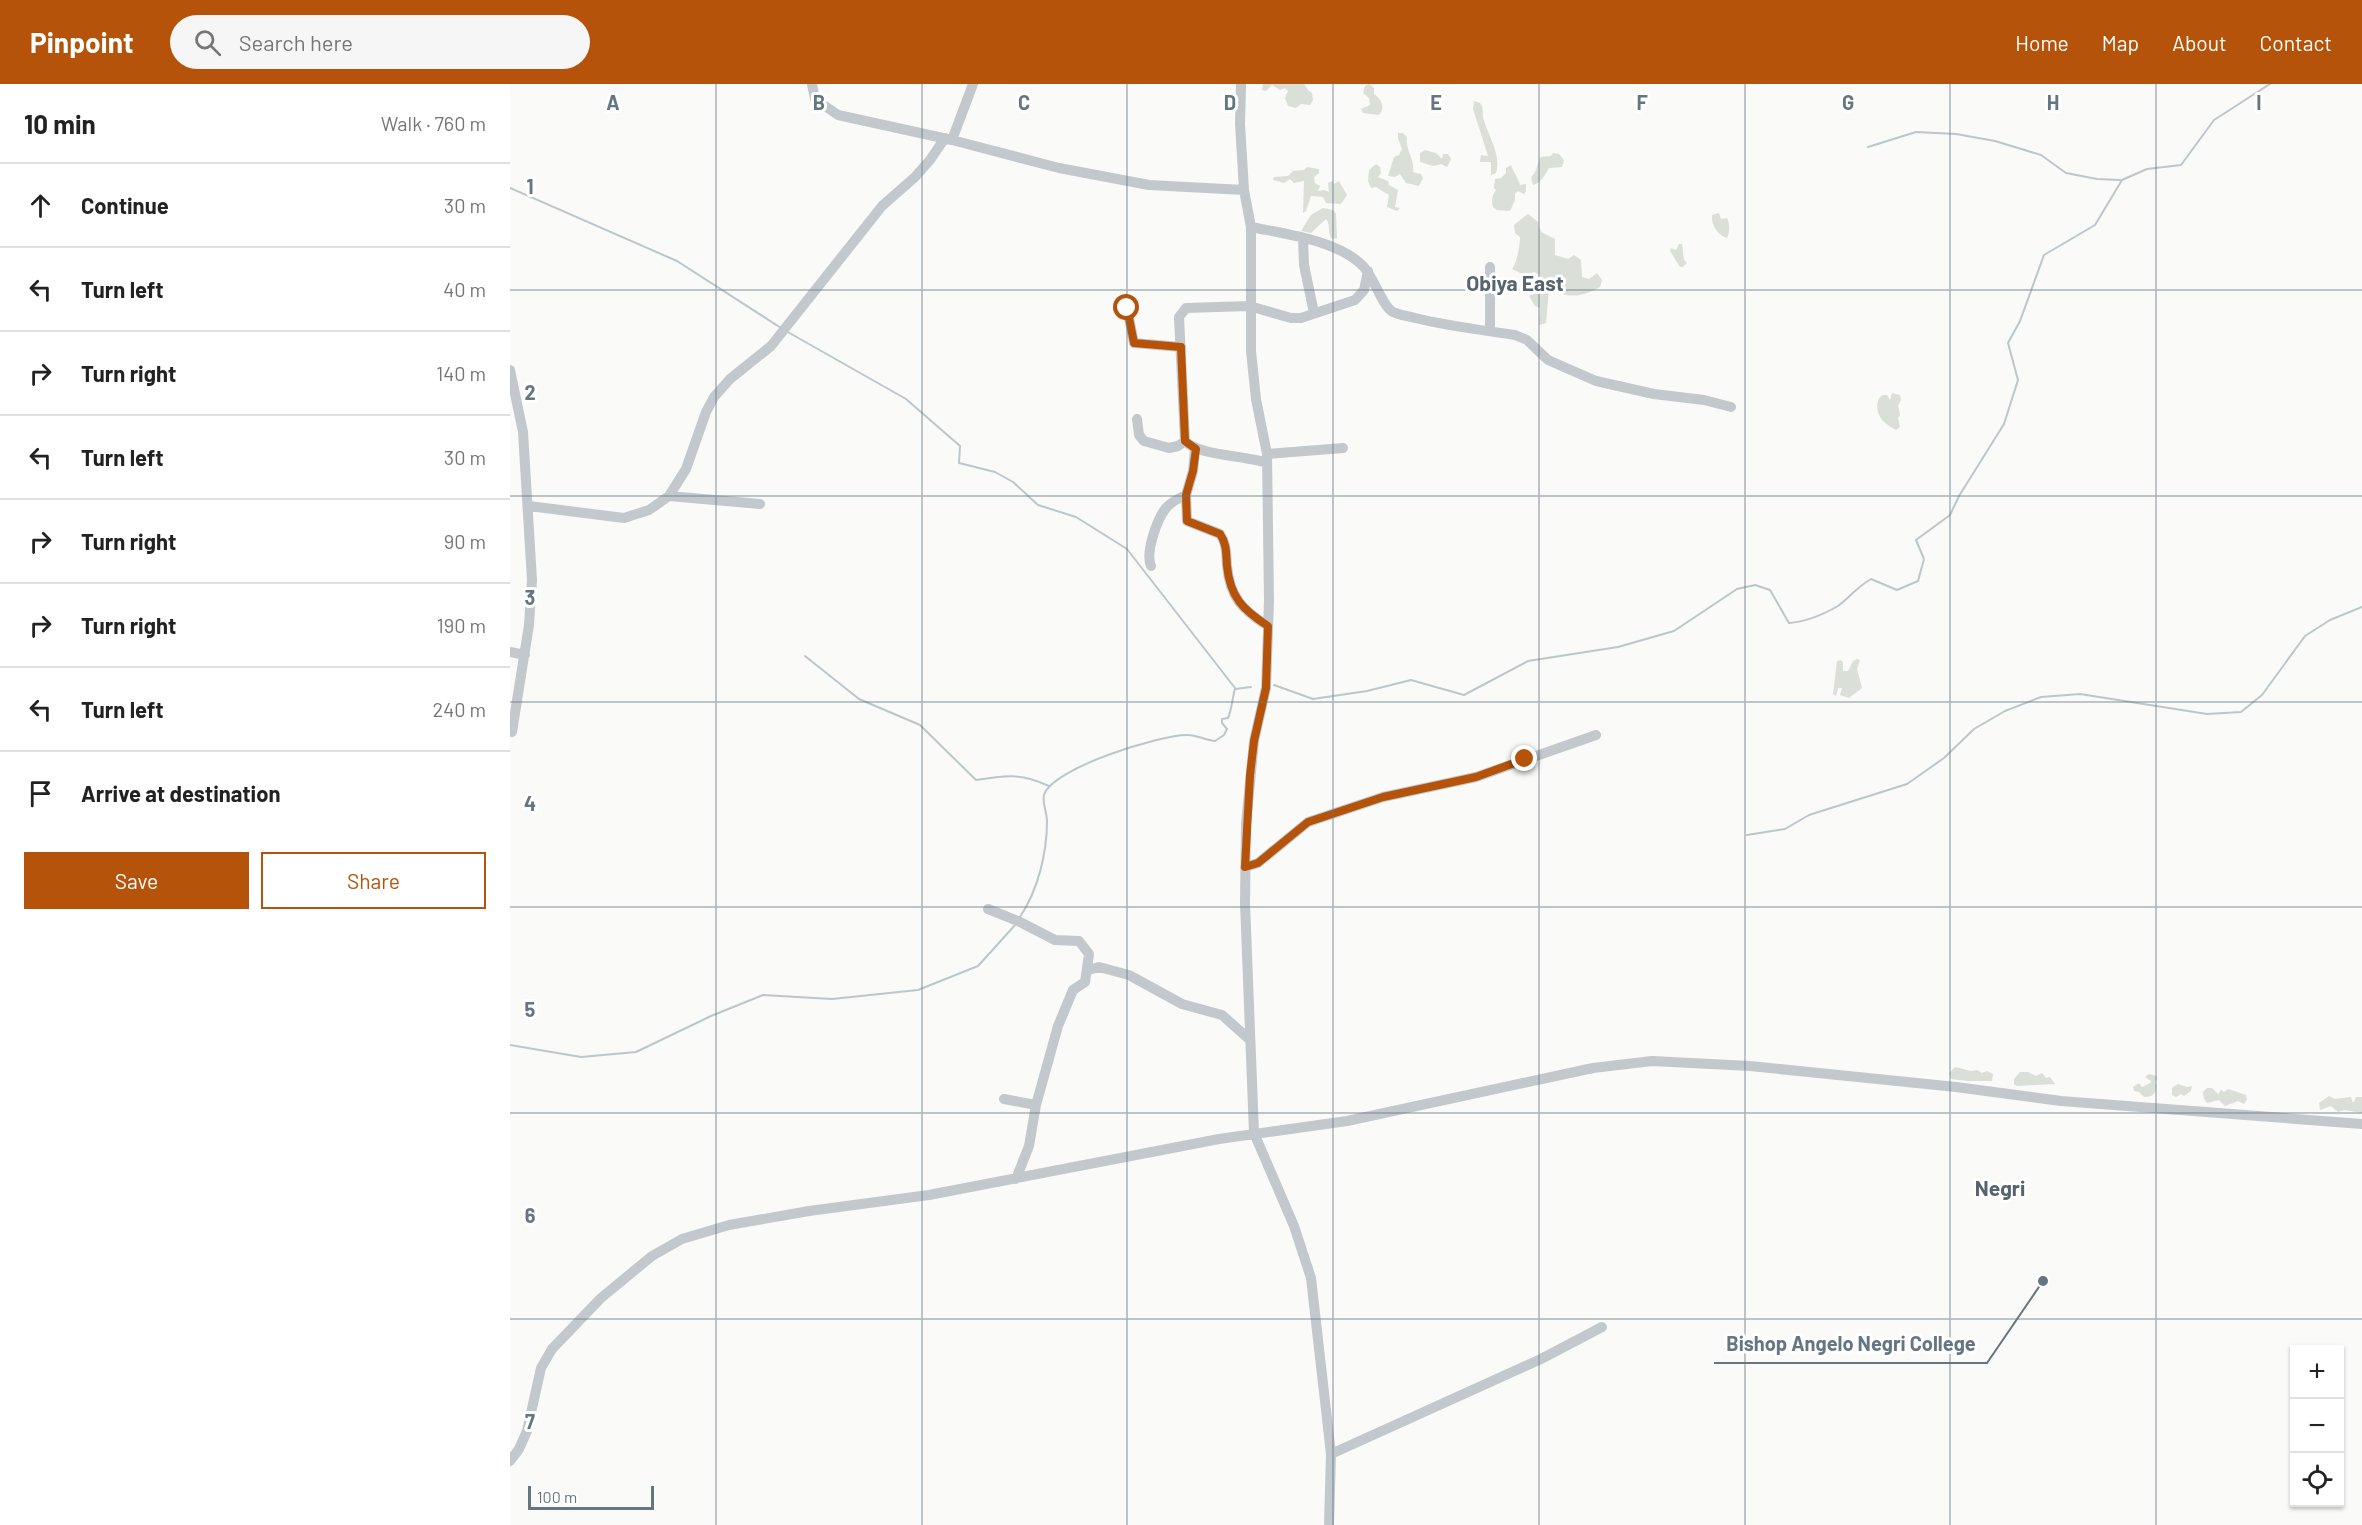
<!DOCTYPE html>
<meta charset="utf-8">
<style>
:root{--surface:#fff;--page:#f6f6f6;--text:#222;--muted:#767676;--line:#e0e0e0;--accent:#b45309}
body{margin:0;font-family:Barlow,sans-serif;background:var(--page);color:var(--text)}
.controls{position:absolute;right:18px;bottom:18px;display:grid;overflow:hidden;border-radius:0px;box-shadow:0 2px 4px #0004}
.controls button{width:54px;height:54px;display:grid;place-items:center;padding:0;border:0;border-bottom:2px solid var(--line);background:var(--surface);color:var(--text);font:30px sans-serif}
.scale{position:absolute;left:18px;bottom:15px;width:126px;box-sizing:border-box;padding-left:6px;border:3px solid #657683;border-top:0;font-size:16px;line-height:21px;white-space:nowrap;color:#657683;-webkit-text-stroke:4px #fff;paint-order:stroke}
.stop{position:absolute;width:18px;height:18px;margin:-14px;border:4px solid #b45309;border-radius:50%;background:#fff}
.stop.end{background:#b45309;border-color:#fff;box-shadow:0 2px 6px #0008}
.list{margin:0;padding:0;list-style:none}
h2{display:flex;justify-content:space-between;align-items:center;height:78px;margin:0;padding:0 24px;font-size:26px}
h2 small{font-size:20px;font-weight:400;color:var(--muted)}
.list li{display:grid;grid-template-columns:39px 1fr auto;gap:18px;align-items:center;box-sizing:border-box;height:84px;padding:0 24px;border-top:2px solid var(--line)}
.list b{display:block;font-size:22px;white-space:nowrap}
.list em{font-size:20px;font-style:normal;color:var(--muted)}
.actions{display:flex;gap:12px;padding:18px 24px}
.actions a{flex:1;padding:14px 0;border:2px solid var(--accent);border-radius:0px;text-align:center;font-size:21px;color:var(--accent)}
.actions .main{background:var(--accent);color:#fff}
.icon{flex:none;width:33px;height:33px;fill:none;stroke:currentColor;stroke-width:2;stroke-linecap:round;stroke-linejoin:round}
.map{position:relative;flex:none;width:1852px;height:1441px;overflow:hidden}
header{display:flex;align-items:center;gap:36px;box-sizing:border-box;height:84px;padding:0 30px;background:var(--accent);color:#fff}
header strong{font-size:28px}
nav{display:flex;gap:33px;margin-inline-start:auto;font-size:21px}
.search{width:420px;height:54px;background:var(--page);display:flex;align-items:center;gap:15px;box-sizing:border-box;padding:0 21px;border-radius:33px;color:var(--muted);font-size:22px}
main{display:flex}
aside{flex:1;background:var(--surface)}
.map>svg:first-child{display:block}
.green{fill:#dadfd7}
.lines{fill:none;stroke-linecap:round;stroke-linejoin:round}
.stream{stroke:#bbc7cb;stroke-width:2}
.minor{stroke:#c3c8cc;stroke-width:10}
.route{stroke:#b45309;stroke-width:8}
.grid{fill:none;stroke:#657683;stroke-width:1.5;stroke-opacity:0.55}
.labels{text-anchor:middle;stroke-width:6;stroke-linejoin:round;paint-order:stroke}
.quarter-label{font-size:21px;font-weight:bold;fill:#57646e;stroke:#fff}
.grid-label{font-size:20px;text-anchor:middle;font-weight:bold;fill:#657683;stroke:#fff;stroke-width:6;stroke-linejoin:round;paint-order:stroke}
.leader{fill:none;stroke:#657683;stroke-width:2}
.callout-dot{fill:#657683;stroke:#fff;stroke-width:2}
.callout-label{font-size:20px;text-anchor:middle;font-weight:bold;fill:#657683;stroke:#fff;stroke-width:6;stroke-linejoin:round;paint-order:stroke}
</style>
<header>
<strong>Pinpoint</strong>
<div class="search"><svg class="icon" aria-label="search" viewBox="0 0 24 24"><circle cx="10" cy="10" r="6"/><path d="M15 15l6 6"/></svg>Search here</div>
<nav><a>Home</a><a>Map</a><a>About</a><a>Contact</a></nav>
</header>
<main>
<aside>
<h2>10 min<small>Walk · 760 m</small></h2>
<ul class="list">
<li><svg class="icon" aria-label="ahead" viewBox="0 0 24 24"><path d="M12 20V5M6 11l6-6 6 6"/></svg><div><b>Continue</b></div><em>30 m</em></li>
<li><svg class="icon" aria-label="left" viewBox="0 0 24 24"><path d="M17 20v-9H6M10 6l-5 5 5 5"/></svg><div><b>Turn left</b></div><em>40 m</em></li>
<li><svg class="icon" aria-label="right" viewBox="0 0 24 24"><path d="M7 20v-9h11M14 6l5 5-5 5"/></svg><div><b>Turn right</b></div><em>140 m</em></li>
<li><svg class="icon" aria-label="left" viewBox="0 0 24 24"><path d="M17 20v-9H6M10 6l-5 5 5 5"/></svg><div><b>Turn left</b></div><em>30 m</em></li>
<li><svg class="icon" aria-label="right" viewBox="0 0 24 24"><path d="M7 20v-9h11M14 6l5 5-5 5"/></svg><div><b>Turn right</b></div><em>90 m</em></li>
<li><svg class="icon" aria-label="right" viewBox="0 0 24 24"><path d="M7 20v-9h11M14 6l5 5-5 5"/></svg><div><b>Turn right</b></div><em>190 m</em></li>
<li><svg class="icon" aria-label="left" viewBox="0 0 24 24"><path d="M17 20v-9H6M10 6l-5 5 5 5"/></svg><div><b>Turn left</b></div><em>240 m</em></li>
<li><svg class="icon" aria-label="arrive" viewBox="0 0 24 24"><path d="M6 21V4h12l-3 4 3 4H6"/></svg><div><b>Arrive at destination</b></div></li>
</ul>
<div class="actions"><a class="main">Save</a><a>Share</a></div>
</aside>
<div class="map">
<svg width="1852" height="1441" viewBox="0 0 1852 1441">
<rect width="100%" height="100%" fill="#fafaf8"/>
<!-- green -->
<path class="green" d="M753,0H794L798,6L802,9L803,16L800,21L791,20L786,24L778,22L775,14L778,7L775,4L770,6L762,1L756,7L752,6Z
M859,0L864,4V10C871,15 876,23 869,31L853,29L851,25L860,21L859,14L853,9L855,2Z
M964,17L970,19C974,24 972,27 973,33C977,50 992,71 986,89L981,91V78H970L971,71L978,72L963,25Z
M888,49H893L897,53C895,66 905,75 903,88L911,90L913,94L909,102L896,99L890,90L885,93L878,92L884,73L889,71L892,65L888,54Z
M915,66L926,69L932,75L933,70H938L941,75L937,83L931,80L923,82L910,78V69Z
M1043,69L1049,70L1054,76L1052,83L1039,84C1035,91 1031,99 1023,101L1021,93C1028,87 1026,80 1031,73L1041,72Z
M866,80L870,83L871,89L868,93L878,97L879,101L888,106L885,123L890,124L887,127L877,123L879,111L866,103L861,104L858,97L859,86Z
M1001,81C1003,88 1008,93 1010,101L1016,100V107L1014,110L1008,107L1005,110V116L1000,127L987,126L983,123C981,116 982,112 986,106L984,104L985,95L991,94L996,89V84Z
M797,83L809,85V89L804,93L805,99L810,102L808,107L814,106L819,108L818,99L822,97L824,100L829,97L837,111L831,120L816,119L813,113L801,112L796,127L793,129L794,97L784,99L780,95L774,99L763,96L764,93L778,92L783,87L794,86Z
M813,124L823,126L826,130L827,154L822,155C817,149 821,141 816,135L801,149L791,147L801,131Z
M1209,129L1211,135L1217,134C1220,140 1220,148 1217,154C1208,151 1201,141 1202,131Z
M1018,130L1028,138L1031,148L1045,155V171L1058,175L1064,171L1071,176L1072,193L1079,195L1087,189L1092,196L1090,203C1075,211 1063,215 1047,208L1044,204L1039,206L1036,239L1029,241L1030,224L1025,222L1019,212C1027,209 1034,205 1035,196L1025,188L1014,191L1002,185C1007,179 1010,161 1010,153L1005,149L1004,141Z
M1169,160H1172L1174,176L1177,179L1173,183H1170L1160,167L1161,164L1166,166Z
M1382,309L1390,311L1391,316L1388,322L1390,331L1388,334L1390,343L1386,346C1373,339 1363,330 1369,314L1373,311H1377L1380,316Z
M1347,575L1350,576L1347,585L1352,604L1339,614L1330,611L1332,604H1328L1326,612L1323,610L1327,577L1331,576L1333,578V587H1338L1343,577Z
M1445,983L1461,987L1467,986L1472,989L1477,987L1483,990L1482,997H1458L1441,995L1439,989Z
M1510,988H1518L1526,992L1532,989L1536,994L1540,993L1545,1000L1507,1002L1504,1000V995Z
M1639,990L1647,992V995L1645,998L1647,1002C1645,1010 1643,1013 1634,1013L1629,1008L1624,1007L1623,1003L1629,999L1632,1003L1640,999L1641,997L1635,993Z
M1668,1000L1677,1003L1682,1002L1681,1007L1674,1012L1671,1010L1666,1013L1662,1011V1004Z
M1697,1004H1702L1708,1010L1711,1006L1714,1008L1718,1005L1736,1011L1737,1015L1734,1020L1728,1017L1715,1022L1709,1016L1697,1019L1694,1015L1693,1008Z
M1819,1012L1825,1015L1841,1013L1843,1019L1846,1013H1852V1029L1834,1026L1828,1028L1821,1022L1810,1026L1809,1019Z"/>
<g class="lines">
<!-- stream -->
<path class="stream" d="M1358,63L1406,48L1446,50L1485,57L1531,71L1556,89L1587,95L1610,96
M0,104L167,177L271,244
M276,247L396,315L450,362L449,379L485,388L503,398L528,421L566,433L617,465L725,604
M295,572L349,615L410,641L466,696C496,691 511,689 539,702
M764,601L803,615L857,607L901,596L954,611L1018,577L1108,563L1164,547L1227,505L1245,501L1260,506L1279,539C1295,538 1314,530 1328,522C1339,514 1347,503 1361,495L1387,506L1408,497L1414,475L1406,456L1440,431L1449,412L1494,340L1508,296L1498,259L1510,237L1534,171L1585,141L1612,96L1637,85L1671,81L1704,36L1760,0
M1237,751L1275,745L1299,731L1397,700L1434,674L1464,645L1495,627L1531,613L1570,610L1697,630L1731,628L1752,611L1795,552L1820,536L1852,523
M510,833C528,806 537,769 537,737C537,729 532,718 534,711C542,684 652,650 678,651C686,651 696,656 705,657L714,651L717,645L712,639V635L718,634C722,625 722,615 725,605L741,603
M0,961L71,973L126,968L201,932L253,911L322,915L408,906L468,882L506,840"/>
<!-- minor -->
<path class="minor" d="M302,0L305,15L328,31L442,56L549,84L639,101L734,106
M731,0L730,40L734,106L741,143V267L746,315L757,370L759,516L756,604L744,657L736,740L735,819L744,1049L784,1142L801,1194L821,1370L819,1441
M442,56L463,0
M741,143C775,150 827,156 853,182C864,193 872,222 883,228C889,231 898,232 905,234C938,242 972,246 1005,251L1017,256L1038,276L1086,297L1144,310L1194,316L1221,323
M793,154L794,181L804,229
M617,224L624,259L671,263
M980,247V183
M0,286L13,348L22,496L19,541L2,648
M627,335L629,351L634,357L659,364L668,362L675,357
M685,365L683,387L676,411L677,437L710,450C717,460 716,470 717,482C720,513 732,526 758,542
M757,370L833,364
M757,379C735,371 689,372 675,357L669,233L676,224L739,222L781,234H791L845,216L854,206L858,187
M159,412L176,385L196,328L204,313L220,295L261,262L372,122L405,93L420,76L435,54
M19,422L114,434L139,426L159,412L250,420
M641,482C635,469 647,435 656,424C661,418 669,414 676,411
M0,568L15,571
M735,783L748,779L798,738L873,713L966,693L1086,651
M478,825L510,838L545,856L569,857L579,870L575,898L563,906L548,942L526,1021L519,1062L506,1095
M578,886L589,883L619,891L672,920L712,931L740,956
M494,1015L526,1021
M821,1370L1031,1275L1092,1243
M0,1377L9,1365L17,1347L31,1284L42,1265L91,1214L142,1172L172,1155L219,1141L299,1127L419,1111L709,1055L837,1037L1083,984L1142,977L1240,982L1446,1003L1551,1017L1852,1040"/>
</g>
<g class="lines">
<!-- route -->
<path class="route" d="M617,224L624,259L671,263L675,357L686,365L683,387L676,411L677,437L710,450C717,460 716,470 717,482C720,513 733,526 758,542L756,604L744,657L740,691L735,783L748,779L798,738L873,713L966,693L1015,675"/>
</g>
<!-- grid -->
<path class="grid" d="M206,0V1441M412,0V1441M617,0V1441M823,0V1441M1029,0V1441M1235,0V1441M1440,0V1441M1646,0V1441M0,206H1852M0,412H1852M0,618H1852M0,823H1852M0,1029H1852M0,1235H1852"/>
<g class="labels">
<!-- quarter labels -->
<g class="quarter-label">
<text x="1005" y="207">Obiya East</text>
<text x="1490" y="1112">Negri</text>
</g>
</g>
<g class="grid-label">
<text x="103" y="26">A</text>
<text x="309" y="26">B</text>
<text x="514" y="26">C</text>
<text x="720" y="26">D</text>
<text x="926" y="26">E</text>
<text x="1132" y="26">F</text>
<text x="1338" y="26">G</text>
<text x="1543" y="26">H</text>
<text x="1749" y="26">I</text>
<text x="20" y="110">1</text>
<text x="20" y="316">2</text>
<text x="20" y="521">3</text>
<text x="20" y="727">4</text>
<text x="20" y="933">5</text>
<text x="20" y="1139">6</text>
<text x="20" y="1345">7</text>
</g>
<!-- callouts -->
<path class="leader" d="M1533 1197L1477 1279H1204"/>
<circle class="callout-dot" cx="1533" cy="1197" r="6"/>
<g class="callout-label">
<text x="1341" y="1267">Bishop Angelo Negri College</text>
</g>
</svg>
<div class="controls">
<button>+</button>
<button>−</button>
<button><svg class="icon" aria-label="locate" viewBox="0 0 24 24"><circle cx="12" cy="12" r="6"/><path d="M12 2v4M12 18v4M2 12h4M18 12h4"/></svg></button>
</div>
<div class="scale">100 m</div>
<div class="stop" style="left:617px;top:224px"></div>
<div class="stop end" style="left:1015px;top:675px"></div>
</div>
</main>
